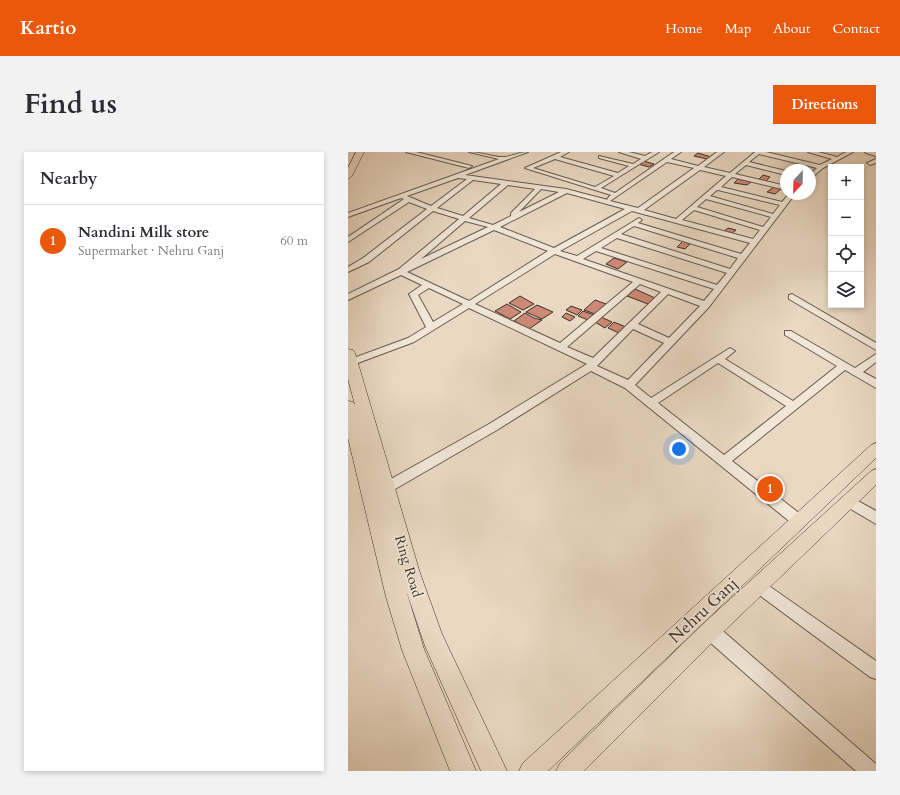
<!DOCTYPE html>
<meta charset="utf-8">
<style>
:root{--surface:#fff;--page:#f2f2f3;--text:#2b2b33;--muted:#7c7c81;--line:#e1e1e2;--accent:#ea580c}
body{margin:0;font-family:Cardo,serif;background:var(--page);color:var(--text)}
.controls{position:absolute;right:12px;top:12px;display:grid;overflow:hidden;border-radius:0px;box-shadow:0 2px 6px #0003}
.controls button{width:36px;height:36px;display:grid;place-items:center;padding:0;border:0;border-bottom:1px solid var(--line);background:var(--surface);color:var(--text);font:20px sans-serif}
.compass{position:absolute;left:432px;top:12px;width:36px;height:36px;border-radius:50%;background:var(--surface);box-shadow:0 2px 6px #0003;rotate:202deg}
.you{position:absolute;left:331px;top:297px;width:14px;height:14px;margin:-10px;border:3px solid #fff;border-radius:50%;background:#1a73e8;box-shadow:0 0 0 6px #1a73e833}
.badge{display:grid;place-items:center;width:26px;height:26px;border-radius:50%;background:var(--accent);color:#fff;font-size:13px;font-weight:700}
.pin{position:absolute;translate:-50% -50%;border:2px solid #fff;box-shadow:0 1px 4px #0006}
.list{margin:0;padding:0;list-style:none}
h2{display:flex;justify-content:space-between;align-items:center;height:52px;margin:0;padding:0 16px;font-size:17px}
h2 small{font-size:13px;font-weight:400;color:var(--muted)}
.list li{display:grid;grid-template-columns:26px 1fr auto;gap:12px;align-items:center;box-sizing:border-box;height:72px;padding:0 16px;border-top:1px solid var(--line)}
.list b{display:block;font-size:15px;white-space:nowrap}
.list p{margin:0;font-size:13px;white-space:nowrap;color:var(--muted)}
.list em{font-size:13px;font-style:normal;color:var(--muted)}
.icon{flex:none;width:22px;height:22px;fill:none;stroke:currentColor;stroke-width:2;stroke-linecap:round;stroke-linejoin:round}
.map{position:relative;flex:none;width:528px;height:619px;overflow:hidden;border-radius:0px}
header{display:flex;align-items:center;gap:24px;box-sizing:border-box;height:56px;padding:0 20px;background:var(--accent);color:#fff}
header strong{font-size:19px}
nav{display:flex;gap:22px;margin-inline-start:auto;font-size:14px}
.intro{display:flex;align-items:center;justify-content:space-between;box-sizing:border-box;height:96px;padding:0 24px}
h1{margin:0;font-size:28px}
.button{padding:10px 18px;border-radius:0px;background:var(--accent);color:#fff;font-size:14px;font-weight:700}
main{display:flex;gap:24px;padding:0 24px}
aside{flex:1;background:var(--surface);border-radius:0px;box-shadow:0 2px 6px #0003}
.map>svg:first-child{display:block}
.building{fill:#ce8976;stroke:#3a3127}
.lines{fill:none;stroke-linecap:round;stroke-linejoin:round}
.minor-casing{stroke:#665b4e;stroke-width:2}
.major-casing{stroke:#3a3127;stroke-width:1}
.highway-casing{stroke:#3a3127;stroke-width:1}
.minor{fill:#f1e6d7;fill-rule:evenodd}
.major{fill:#e9d8c2;fill-rule:evenodd}
.highway{fill:#e9d8c2;fill-rule:evenodd}
.labels{text-anchor:middle;stroke-width:3;stroke-linejoin:round;paint-order:stroke}
.street-label{font-size:14px;fill:#3a3127;stroke:#f1e6d7}
.near-street-label{font-size:17px;fill:#3a3127;stroke:#f1e6d7}
</style>
<header>
<strong>Kartio</strong>
<nav><a>Home</a><a>Map</a><a>About</a><a>Contact</a></nav>
</header>
<div class="intro"><h1>Find us</h1><a class="button">Directions</a></div>
<main>
<aside>
<h2>Nearby<small></small></h2>
<ul class="list">
<li><span class="badge">1</span><div><b>Nandini Milk store</b><p>Supermarket · Nehru Ganj</p></div><em>60 m</em></li>
</ul>
</aside>
<div class="map">
<svg width="528" height="619" viewBox="0 0 528 619">
<rect width="100%" height="100%" fill="#e9d8c2"/>
<filter id="stains"><feTurbulence type="fractalNoise" baseFrequency=".005" numOctaves="4"/><feColorMatrix values="0 0 0 0 .2 0 0 0 0 .09 0 0 0 0 .02 0 0 0 .5 -.17"/></filter>
<radialGradient id="worn" r=".72"><stop offset=".6" stop-color="#630" stop-opacity="0"/><stop offset="1" stop-color="#630" stop-opacity=".3"/></radialGradient>
<!-- building -->
<path class="building" d="M350,1L363,5L359,7L346,4Z
M295,9L306,12L301,15L290,12Z
M415,23L422,25L418,29L410,28Z
M390,27L403,30L399,33L386,31Z
M426,35L433,37L427,42L419,40Z
M380,76L388,78L383,82L375,80Z
M335,89L342,92L337,97L329,95Z
M266,106L279,110L270,117L258,112Z
M287,137L307,146L300,152L279,144Z
M172,144L186,152L175,158L161,151Z
M247,148L258,152L247,162L236,158Z
M159,152L173,160L162,167L147,159Z
M189,153L205,160L194,167L178,160Z
M223,154L234,158L229,163L218,158Z
M235,159L246,163L240,168L230,164Z
M177,161L186,166L194,168L181,177L166,169Z
M218,161L227,165L222,169L214,165Z
M253,165L264,170L257,176L247,170Z
M266,170L278,175L271,181L260,176Z"/>
<g class="lines">
<defs>
<path id="minor" d="M58,0H68L124,14L121,16Z
M121,0C133,0 147,6 157,5C165,4 171,0 180,0L117,23L218,37L260,48L259,47L263,43L177,16L213,0H221L212,5L270,21L281,14L251,6V4L285,12L293,7L271,0H281L297,4L304,0H311L253,36L267,41L326,0H333L323,7L350,14L369,0H376L356,15L382,21L407,0H418L472,13L484,7L460,0H470L489,5L498,0H505L475,16L462,27V22L469,16L411,2L401,10L438,19V23L398,13L387,22L438,34V38L384,25L373,35L434,50L441,42H447L361,155L287,233L303,246L382,196L387,199L377,207L445,249L489,214L437,183V179H443L507,216L528,202V210L515,220L528,227V236L497,218L384,309L456,365L458,369L456,373L451,375L446,373L277,236L243,219L149,278L42,340L38,341L34,340L32,336L34,332L141,272L239,212L121,156L66,190L7,212H0V208L60,186L78,175L61,142L74,133L53,123L0,148V142L51,117L111,67L85,59L21,110L0,120V115L15,106L79,57L61,50L0,90V85L56,47L53,46L0,65V61L151,7ZM207,7L266,24L247,35L185,16ZM319,10L346,16L290,56L262,49ZM352,18L378,24L328,67L296,58ZM110,26L119,27L83,54L59,44ZM125,28L153,32L115,64L89,56ZM160,33L187,37L163,61V64L145,73L121,66ZM193,37L211,40L171,60ZM369,38H370L432,53L425,62L362,44ZM219,41L277,57L206,96L152,75ZM358,47L423,65L415,75L349,55ZM346,58L412,78L405,87L334,68ZM284,59L402,91L393,102L290,71L294,68L291,66L229,104L212,99ZM117,69L140,75L73,107ZM286,74L390,106L382,117L273,82ZM146,78L200,99L121,149L59,120ZM269,86L379,121L369,133L253,96ZM248,99L366,137L356,149L235,107ZM207,102L285,130L212,191L127,152ZM292,132L313,140L245,206L219,195ZM81,136L115,152L85,170L70,143ZM320,142L352,154L321,186L290,172ZM285,177L316,191L280,228L249,214ZM370,211L438,254L376,303L310,251Z
M517,0H528V4L518,1Z
M528,7V11L522,13L519,11Z
M444,142L528,191V198L441,147V143Z
M501,344L528,359V372L496,353L495,349L496,345Z
M411,427L528,509V527L522,525L406,439L404,434L406,429Z
M362,471L368,473L528,612V619H508L356,485L354,479L356,473Z"/>
<path id="major" d="M528,291V306L200,619H171L175,611L523,293Z
M528,317V333L369,486L236,619H208L212,611L355,472L523,319Z"/>
<path id="highway" d="M8,0H16L4,24L0,27V16Z
M0,197L5,198L7,201L72,421L94,482L159,619H133L77,494L58,438L76,497L128,619H102L54,498L38,445L0,286V249L5,250L7,253L0,227Z"/>
</defs>
<!-- minor casing -->
<use href="#minor" class="minor-casing"/>
<!-- major casing -->
<use href="#major" class="major-casing"/>
<!-- highway casing -->
<use href="#highway" class="highway-casing"/>
<!-- minor -->
<use href="#minor" class="minor"/>
<!-- major -->
<use href="#major" class="major"/>
<!-- highway -->
<use href="#highway" class="highway"/>
</g>
<g class="labels">
<!-- street labels -->
<g class="street-label">
<text transform="translate(61 414) rotate(73)" y="5">Ring Road</text>
</g>
<!-- near-street labels -->
<g class="near-street-label">
<text transform="translate(355 458) rotate(-43)" y="6">Nehru Ganj</text>
</g>
</g>
<rect width="100%" height="100%" filter="url(#stains)"/>
<rect width="100%" height="100%" fill="url(#worn)"/>
</svg>
<div class="controls">
<button>+</button>
<button>−</button>
<button><svg class="icon" aria-label="locate" viewBox="0 0 24 24"><circle cx="12" cy="12" r="6"/><path d="M12 2v4M12 18v4M2 12h4M18 12h4"/></svg></button>
<button><svg class="icon" aria-label="layers" viewBox="0 0 24 24"><path d="M12 4l9 5-9 5-9-5zM3 14l9 5 9-5"/></svg></button>
</div>
<svg class="compass" viewBox="-18 -18 36 36"><path d="M0-13l5 13h-10z" fill="#e53935"/><path d="M0 13l5-13h-10z" fill="#7c7c81"/></svg>
<div class="you"></div>
<div class="pin badge" style="left:422px;top:337px">1</div>
</div>
</main>
